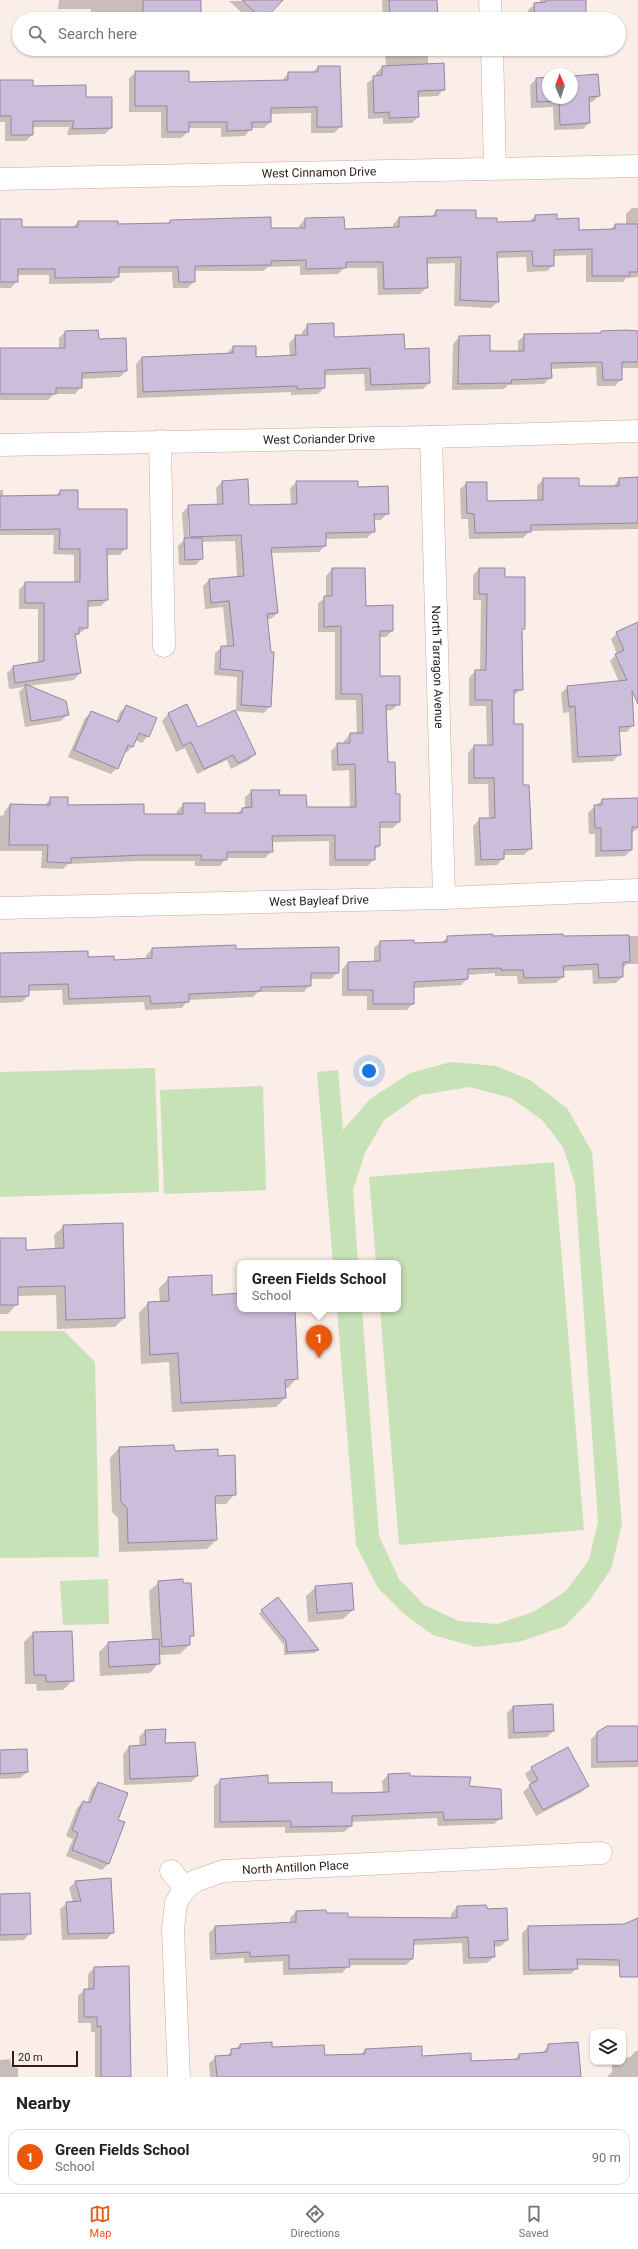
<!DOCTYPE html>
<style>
:root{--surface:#fff;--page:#f6f6f6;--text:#202124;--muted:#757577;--line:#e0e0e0;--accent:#ea580c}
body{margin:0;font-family:Roboto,sans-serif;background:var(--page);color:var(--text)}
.controls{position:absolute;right:12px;bottom:12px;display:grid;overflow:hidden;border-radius:8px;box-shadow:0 1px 3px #0004}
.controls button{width:36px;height:36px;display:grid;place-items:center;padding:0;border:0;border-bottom:1px solid var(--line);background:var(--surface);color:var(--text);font:20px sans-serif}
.compass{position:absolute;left:542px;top:68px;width:36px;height:36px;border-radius:50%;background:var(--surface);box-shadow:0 1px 3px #0004;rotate:358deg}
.scale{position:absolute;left:12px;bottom:10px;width:66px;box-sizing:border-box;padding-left:4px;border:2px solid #2d211c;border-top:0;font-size:11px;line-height:14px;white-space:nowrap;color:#2d211c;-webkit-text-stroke:3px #fbede7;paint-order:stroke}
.you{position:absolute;left:369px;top:1071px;width:14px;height:14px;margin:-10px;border:3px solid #fff;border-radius:50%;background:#1a73e8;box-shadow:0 0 0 6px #1a73e833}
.badge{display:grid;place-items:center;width:26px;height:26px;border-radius:50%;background:var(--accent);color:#fff;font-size:13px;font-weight:700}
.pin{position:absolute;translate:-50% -33px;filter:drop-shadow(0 1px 2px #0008)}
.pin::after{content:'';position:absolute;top:21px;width:14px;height:12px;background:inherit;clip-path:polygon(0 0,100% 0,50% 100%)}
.popup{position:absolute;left:237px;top:1260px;width:164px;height:52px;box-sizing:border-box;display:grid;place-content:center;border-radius:8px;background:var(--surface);filter:drop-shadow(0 1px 3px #0005);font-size:13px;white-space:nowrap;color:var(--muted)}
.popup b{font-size:15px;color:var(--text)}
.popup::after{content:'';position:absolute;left:50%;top:100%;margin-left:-8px;border:8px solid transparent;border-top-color:var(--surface)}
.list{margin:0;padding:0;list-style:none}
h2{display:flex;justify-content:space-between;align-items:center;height:52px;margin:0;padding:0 16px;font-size:17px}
h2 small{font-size:13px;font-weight:400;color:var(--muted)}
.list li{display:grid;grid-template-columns:26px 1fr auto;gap:12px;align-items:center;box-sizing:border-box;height:56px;margin:0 8px 8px;padding:0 8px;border:1px solid var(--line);border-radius:12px}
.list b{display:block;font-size:15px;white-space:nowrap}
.list p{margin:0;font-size:13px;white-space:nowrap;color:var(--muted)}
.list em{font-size:13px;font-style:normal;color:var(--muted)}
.icon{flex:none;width:22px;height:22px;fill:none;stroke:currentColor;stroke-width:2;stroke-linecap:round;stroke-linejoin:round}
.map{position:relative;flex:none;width:638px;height:2077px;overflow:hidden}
.search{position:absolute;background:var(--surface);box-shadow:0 1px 3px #0004;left:12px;right:12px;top:12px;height:44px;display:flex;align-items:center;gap:10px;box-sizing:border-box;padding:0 14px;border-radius:22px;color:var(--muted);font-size:15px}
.sheet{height:116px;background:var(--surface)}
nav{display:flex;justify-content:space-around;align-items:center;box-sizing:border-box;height:56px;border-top:1px solid var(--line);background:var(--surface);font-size:11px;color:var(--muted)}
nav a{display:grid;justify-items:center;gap:2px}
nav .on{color:var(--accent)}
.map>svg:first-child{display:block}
.green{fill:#c8e2b8}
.shadow{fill:#0003;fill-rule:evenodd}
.building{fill:#ccbedb;stroke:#9487a2}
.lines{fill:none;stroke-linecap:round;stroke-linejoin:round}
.minor-casing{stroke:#caaa9c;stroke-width:23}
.minor{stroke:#fff;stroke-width:22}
.labels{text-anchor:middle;stroke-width:4;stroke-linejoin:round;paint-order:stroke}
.street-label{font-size:12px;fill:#2d211c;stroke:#fbede7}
</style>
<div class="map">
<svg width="638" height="2077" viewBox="0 0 638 2077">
<rect width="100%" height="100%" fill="#fbede7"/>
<!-- green -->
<path class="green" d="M451,1062L496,1066L530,1080L567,1108L592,1152L622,1524L611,1569L590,1600L565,1626L519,1642L476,1647L433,1635L404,1614L378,1588L356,1545L337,1309H362L379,1536L399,1579L424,1605L459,1621L497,1624L533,1612L566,1591L589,1560L598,1522L575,1184L563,1147L542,1120L511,1098L470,1087L420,1095L384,1120L365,1153L353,1190L358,1263H333L317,1072L338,1070L343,1130L370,1099L410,1073Z
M155,1068L159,1192L0,1197V1072Z
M263,1086L266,1190L164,1194L160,1090Z
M554,1162L584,1530L399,1545L380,1309H398V1263H376L369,1177Z
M0,1331H64L95,1362L99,1557L0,1558Z
M108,1579L109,1624L63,1625L60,1581Z"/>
<!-- shadow -->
<path class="shadow" d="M59,0H200V19L91,18V9H58Z
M282,0L263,19H249L229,1Z
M382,0H436L437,19H383Z
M540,0H585V19H529L528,10L535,4L540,3Z
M385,49H428V65L444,89L438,96L417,97L418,117L412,123L383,124V118L368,119L367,83L376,77V73L382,67H386Z
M318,67L341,126L334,133H311V113L270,114V122L264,128H251L245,136L221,137V128H188V132L181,138H161V112H129V78L136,72L188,83L282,81L288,73H312Z
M572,77L599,96L592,102L588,103L589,123L583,129L554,130L553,107L531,108L530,85L536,79L548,78V98H572Z
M0,81L85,98H111V128L105,134L67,135L69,127H32V135L26,141H5V122H0Z
M632,208H638V277L626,278L623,282H586V255L553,256V265L547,271L527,272L526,257L496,258L498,302L491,308L454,306L455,263L426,264L427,287L420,294L378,295L377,268H344L338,274L300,275V266L268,267L263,271H194V281L188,288H173L172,272L118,273V277L111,283L49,284V275H17V281L11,288H0V220L21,228H72L78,222L117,225L167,224L170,221L270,229H299V226L305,219L344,230L393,229V224L399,218L431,217L436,211L496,223L529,222L535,216L556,220L578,231L610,230L615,225H626V214Z
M308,325L333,338L404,350L429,383L423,389L365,391L364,374L324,375V388L318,394L291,395V392L137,398L136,364L142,357L226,354L233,347L255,358L290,356L289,343L296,336H302V332Z
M65,332L98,340L126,371L120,377L81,379V387L75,394H54L48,400H0V349H59V338Z
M638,332V368H621V379L615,386H597L596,367L550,369V378L544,384L508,385L504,389L452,390L453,344L459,337L489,352H518V341L525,335Z
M638,478V529L530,531L523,538L469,539L468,519H461L460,489L467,483L486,502L537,501V486L543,479L578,487H613L619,479Z
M222,482L248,505L252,506L291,505L290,488L297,482L357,488L388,513L381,520H373L374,531L367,538L325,539V546L319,552L271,553L277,613L271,619H267L270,706L264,713L235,711L255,754L249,760L231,769L227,760L197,774L185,748L176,752L162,721L168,714L187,706L197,728L236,711L237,677L214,675L215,653L222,647H227L223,607L205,609L203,586L209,580L237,577L235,541L201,542L202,558L196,565H179L178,546L184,540L182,513L189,506L217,505L216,488ZM188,511H190L191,542H189Z
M0,490H3V497H55L60,491L77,510L126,548L120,555H106L107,600L101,606L87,607V628L74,637L80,673L74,680L28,686L68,714L61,721L25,727L19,692L24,687L9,689L7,673L13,667L38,663V609H19V590L25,583H74V555L53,554L54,535H0Z
M332,569H364L365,607L392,631L386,637H379V677L399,704L392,710L385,711L387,763L399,822L393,828H379V846L374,851V859L368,866H329V841L272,842V851L265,858H226L220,866H195V861H138L68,864L63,869L41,868L42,851H0V816L4,815V812L10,805L44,806L51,798L67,806L143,815H177V811L184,804L204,814H237L242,809L245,808V797L252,791L278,796L306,808H350L349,770L332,771L331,751L338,744H344V741L350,734H357L356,700H335V632H318V603L326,597V576Z
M479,569L504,578L524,628L521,631L522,689L513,696V726L531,848L524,855H503V858L497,865L475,866L473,826L480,819H489L488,784H468V753L474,746H487L486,706H469V678L475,671H480L481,600H473V575Z
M638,623V684L631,687L633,725L627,732H618L620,754L613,761L572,763L569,712L563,713L561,693L568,687L619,682L610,661L617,654L611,639L617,633Z
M126,706L148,736L142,743L135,740L132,747L126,753L124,752L117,768L111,774L68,757L85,718L92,712L116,722L120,712Z
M638,799V829L631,833V850L625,856L595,857V834H589L588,813L602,800Z
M638,936V964H627L622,969V977L616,983L593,984L592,970L563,971V977L556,983L518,984L517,976H495V973L467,975V979L461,985L413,988V1003L407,1010H367V996H342V969L348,963L374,962V948L380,942L413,944L441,943L448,937Z
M152,949L235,950L338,972L331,979H310V985L304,992H258L253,997L188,1000L182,1008L145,1010L144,1002L63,1005L62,990L28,991V996L22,1002L0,1003V954L87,958L113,961L146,959V955Z
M64,1226L124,1318L115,1327L57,1329L56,1295L17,1296V1304L8,1314H0V1239L25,1251L55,1250L54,1235Z
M169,1278L211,1296L240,1294V1309H294L297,1378L288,1388H285V1398L276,1407L172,1412L169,1362L141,1364L139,1313L148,1303H160L159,1288Z
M119,1448L174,1452L217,1457L235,1494L226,1504H215L216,1540L207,1549L119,1552L118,1518L112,1512L110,1458Z
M159,1582L193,1635L189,1639V1645L180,1654L159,1655V1663L150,1673L100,1676L99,1652L108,1643L152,1640L149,1591Z
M316,1587L353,1610L343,1619L308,1622L306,1596Z
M262,1611L318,1650L315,1653L284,1655V1645L259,1614Z
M71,1632L72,1681L63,1690L37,1691L36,1684H25L24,1642L33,1633Z
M513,1707L553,1731L547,1737L508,1739L507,1713Z
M638,1727V1767L591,1768V1739L597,1733Z
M145,1731L164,1744L197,1776L191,1782L124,1785L123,1754L129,1747H140L139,1737Z
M0,1751L27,1772L20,1778L0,1779Z
M532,1768L588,1786L582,1792L536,1816L523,1792L531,1785L525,1774Z
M388,1775L468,1787L501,1818L494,1824L438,1826L437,1818L351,1822V1826L344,1832L285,1833V1827L214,1828V1786L221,1780L331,1794L383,1793L382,1781Z
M99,1783L116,1820L124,1823L108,1864L102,1870L66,1856L73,1839L66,1836L77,1808L83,1802L87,1803L92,1789Z
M75,1882L113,1932L107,1939L62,1940L60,1909L67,1903L73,1902L69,1888Z
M0,1895L30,1933L24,1940L0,1941Z
M457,1907L507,1940L501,1946L493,1947L494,1957L487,1963L463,1964L462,1943L413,1945L412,1959L406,1965H349L342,1973L283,1975V1961L244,1963V1958L210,1960L209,1933L215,1927L290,1923V1918L296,1912L347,1918L451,1919V1914Z
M626,1925L622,1966L577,1965V1968L571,1974L523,1975L522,1933L528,1927Z
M94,1968L130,2077H95V2032H91V2023H78V1996L84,1990H88V1974Z
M240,2045L324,2056H359L365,2050L471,2063L514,2060L519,2055L542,2053L549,2045L580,2077H210L209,2063L216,2057H225Z
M636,2051H638V2077H607L612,2072V2065L615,2062H623V2058L630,2057Z
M10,2059L12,2067L18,2068V2077H0V2060Z"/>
<!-- building -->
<path class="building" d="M143,0H201V19H143Z
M242,0H283L265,19H262Z
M389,0H437L438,19H390Z
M546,0H586V19H535L534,3L546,2Z
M444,63L445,90L418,91L419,117L389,118V112L374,113L373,76L382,75V66Z
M318,66H340L342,127H317V107L271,108V122H252V130L227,131V122H189V132H167V106H135V71H189V82L288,80V72H318Z
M598,74L600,96L589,97L590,123L560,125L559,101L537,102L536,78L548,77V98H572V76Z
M0,80H33V86L86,85V97H112V128L72,129L74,121H33V135H11V116H0Z
M436,210H476V218H497V222L535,221V215L557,214V219L579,218V230L615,229V224H638V272H629L630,276H592V249L554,250V266H533L532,251L497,252L499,302L460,300L461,257L427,258L428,288L384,289L383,262H346V268L306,269V260L271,261V265L195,266V282H179L178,267H119V277L55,278V269H18V282H0V219H22V227H78V221H118V224L170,223V220L271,217V228H305V218L344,217L345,229L399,227V217L436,216Z
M334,323V337L404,334L405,349L429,348L430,383L371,385L370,368L325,370V388L297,389V386L143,392L142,357L233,353V346H256V357L296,355L295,335H308L307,324Z
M98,330L99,339L126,338L127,371L82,373V388H56V394H0V348H65V331Z
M626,330L638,331V362H622V380H603L602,362L551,363L552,378L511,380L512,383L458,384L459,336L490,335V351H524V334L601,333V331Z
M638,477V523L531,525V532L475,533L474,514L467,513L466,482H487V501L543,500V478H579V486H619V478Z
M248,479L249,504L252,505L297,504L296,481H358V487L388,486L389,514H374L375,532L326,533V546L271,548L278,613L267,614L271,652H274L271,707L241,705L243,671L220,669L221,646H234L229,601L211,603L209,579L244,576L241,535L190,537L188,505L223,504L222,481Z
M60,490H78V509H127V549H107L108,600L88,601V628H79V634H75L81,673L15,683L13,666L44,661V603H25V582H80V549H59L60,529L0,530V496L60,495Z
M184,538H202L203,559L185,560Z
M332,568H365L366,606L393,605V631H380V676H400V705H386L388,762H395L396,794H400V822H380V846H375V860H335V835L272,836L273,852H227V860H201V855H145L71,858V863L47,862L48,845H9L10,804L50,805V797H68V805L144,804V814H183V803H205V813H242V808L252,807L251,790H280L279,795H306L307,807H356L355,764L338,765L337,743H350V733H363L362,694H341V626L324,627V596H332Z
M479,568H505V577H525V629H522L523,690H514V724H523V785H529L532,849L504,850V859L481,860L479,818H495L494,778H474V745H493L492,700H475V670H486L487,594H479Z
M638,622V704L632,691L634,726L619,727L621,755L578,757L575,706L569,707L567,686L627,680L615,654L624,650L616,632Z
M25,684L66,701L69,715L31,721Z
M187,704L198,727L235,710L256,754L238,763L233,755L204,769L191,742L183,746L168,713Z
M126,705L157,718L149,737L139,733L133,747L128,745L118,769L74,750L91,711L119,722Z
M638,798V827H632V850L601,851V828H595L594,805H602V799Z
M493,934V936L563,934V936L629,935L630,962H623V977L599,978L598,964L563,966L564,977L524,978L523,970H501V968L468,969V979L414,982V1004H373V990H348V962L380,961V941L414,940V943L447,942V936Z
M236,945V949L339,947V973H311V986L261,987V991L189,994V1002L151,1004L150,996L69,999L68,984L29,985V996L0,997V953L88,951V957L114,956V960L152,958V948Z
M123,1223L125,1318L66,1320L65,1286L18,1287V1305H0V1238H26V1250L64,1248L63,1225Z
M212,1275V1295L240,1293V1309H295L298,1379L285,1380L286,1398L181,1403L178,1353L150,1355L148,1302L169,1301L168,1277Z
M174,1445L175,1451L218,1449V1456L235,1455L236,1495L215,1496L217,1540L128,1543L127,1508L121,1502L119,1447Z
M183,1579V1583H191L194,1636H190V1645L162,1647L158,1581Z
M352,1583L354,1610L317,1613L315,1586Z
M278,1597L319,1650L287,1652L286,1641L261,1610Z
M72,1631L74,1681L46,1682V1675H34L33,1632Z
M159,1639L160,1664L109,1667L108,1642Z
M553,1704L554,1731L514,1733L513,1706Z
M607,1726H638V1761L597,1762V1732Z
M166,1729L165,1743L195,1742L198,1776L130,1779L129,1746L146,1745L145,1730Z
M568,1747L589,1786L543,1810L529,1785L538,1780L531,1767Z
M27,1749L28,1772L0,1774V1750Z
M410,1773V1776L471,1777L469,1786L501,1789L502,1819L444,1820L443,1812L352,1816V1826L291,1827V1821L220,1822V1779L268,1775V1783L332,1782V1793H351L389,1792L388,1774Z
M98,1782L128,1793L118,1820L125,1822L109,1864L72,1850L78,1833L72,1830L83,1801L90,1803Z
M111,1878L114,1933L68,1934L66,1902L81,1901L75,1881Z
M30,1893L31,1934L0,1935V1894Z
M486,1905L488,1909L507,1908L508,1940L494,1941L495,1957L469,1958L468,1937L414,1940L413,1959H349L350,1967L289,1969V1955L250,1957V1952L216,1954L215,1926L296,1922V1911L326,1910L327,1913H348V1917L457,1918V1906Z
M638,1918V1977H620L619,1960L577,1959L578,1969L529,1970L528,1926L624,1924Z
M129,1966L131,2077H101V2026L97,2027V2017H84V1989H94V1967Z
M272,2042V2047L324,2045L325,2055L365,2054V2049L422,2046V2056L471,2053V2061L519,2059V2054L547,2052L548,2044L578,2042L581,2077H217L215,2056L231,2055V2049L240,2048V2044Z"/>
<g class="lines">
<defs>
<g id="minor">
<path d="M490,0L491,19"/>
<path d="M492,49L495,168"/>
<path id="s1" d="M0,179L638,166"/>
<path id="s2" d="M431,437L444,898"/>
<path d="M160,441L164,646"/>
<path id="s3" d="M0,445L431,437L638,431"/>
<path id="s4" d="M0,908L444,898L638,890"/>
<path d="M171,1871L186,1889"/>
<path id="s5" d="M179,2077L173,1929L176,1903L183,1891L195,1881L223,1871L601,1853"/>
</g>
</defs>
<!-- minor casing -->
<use href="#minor" class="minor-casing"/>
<!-- minor -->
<use href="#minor" class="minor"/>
</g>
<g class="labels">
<!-- street labels -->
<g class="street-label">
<text dy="4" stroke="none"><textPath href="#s1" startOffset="319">West Cinnamon Drive</textPath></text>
<text dy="4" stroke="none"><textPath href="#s3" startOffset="319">West Coriander Drive</textPath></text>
<text dy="4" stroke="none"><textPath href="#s2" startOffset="230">North Tarragon Avenue</textPath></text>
<text dy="4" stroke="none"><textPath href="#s4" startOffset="319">West Bayleaf Drive</textPath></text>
<text dy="4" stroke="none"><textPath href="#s5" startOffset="306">North Antillon Place</textPath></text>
</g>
</g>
</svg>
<div class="controls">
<button><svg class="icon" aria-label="layers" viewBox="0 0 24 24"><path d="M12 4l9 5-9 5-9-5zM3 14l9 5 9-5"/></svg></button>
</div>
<svg class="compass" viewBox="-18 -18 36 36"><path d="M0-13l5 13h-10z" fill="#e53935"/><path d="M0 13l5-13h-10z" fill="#757577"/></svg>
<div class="scale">20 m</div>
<div class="you"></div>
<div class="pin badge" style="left:319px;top:1358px">1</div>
<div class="popup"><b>Green Fields School</b>School</div>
<div class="search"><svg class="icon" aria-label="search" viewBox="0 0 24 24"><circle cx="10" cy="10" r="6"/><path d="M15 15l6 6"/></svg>Search here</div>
</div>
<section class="sheet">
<h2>Nearby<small></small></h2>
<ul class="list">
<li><span class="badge">1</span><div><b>Green Fields School</b><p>School</p></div><em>90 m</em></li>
</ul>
</section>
<nav>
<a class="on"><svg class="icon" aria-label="map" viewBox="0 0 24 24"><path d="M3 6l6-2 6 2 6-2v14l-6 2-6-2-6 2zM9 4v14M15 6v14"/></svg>Map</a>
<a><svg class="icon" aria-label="directions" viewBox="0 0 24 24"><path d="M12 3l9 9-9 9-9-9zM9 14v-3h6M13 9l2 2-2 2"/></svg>Directions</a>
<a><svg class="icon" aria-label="saved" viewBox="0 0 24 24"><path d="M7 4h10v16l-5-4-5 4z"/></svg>Saved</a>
</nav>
